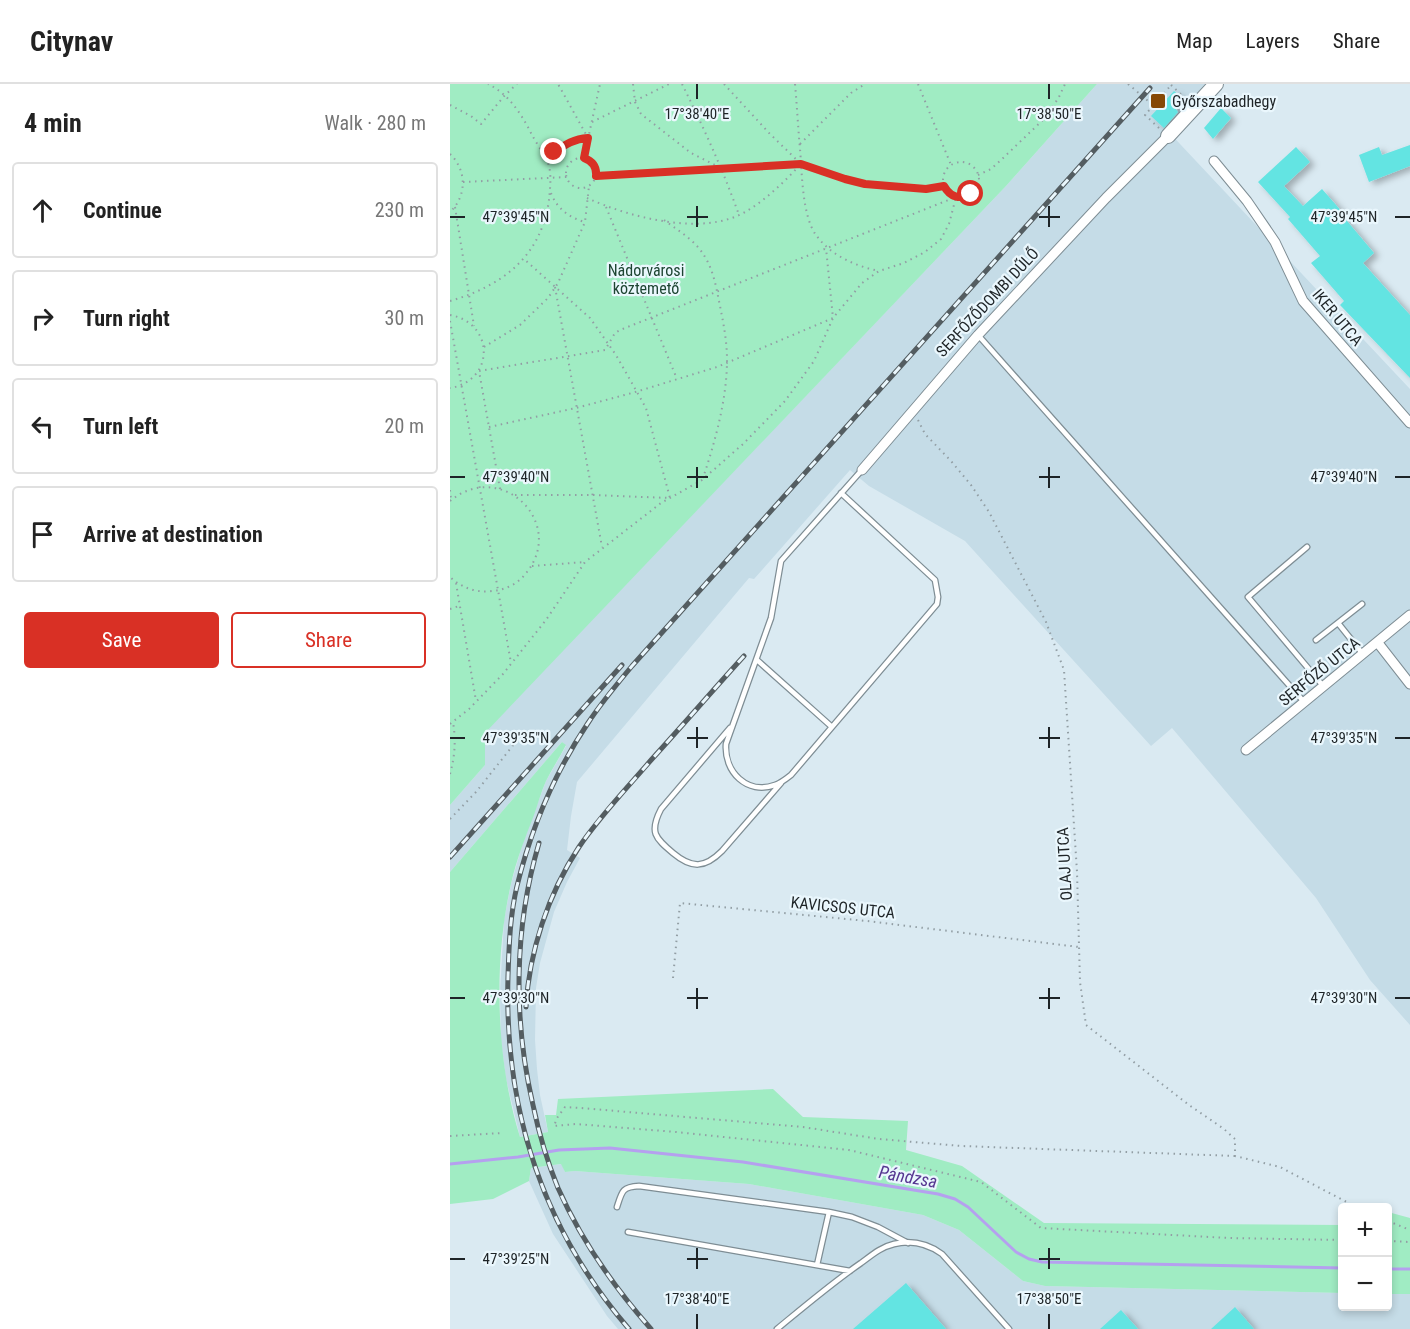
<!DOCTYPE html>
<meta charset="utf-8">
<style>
:root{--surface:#fff;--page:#f6f6f6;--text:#222;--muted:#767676;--line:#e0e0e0;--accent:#d93025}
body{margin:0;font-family:"Roboto Condensed",sans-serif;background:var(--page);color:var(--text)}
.controls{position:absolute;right:18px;bottom:18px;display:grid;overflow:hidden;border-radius:6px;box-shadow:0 3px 9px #0003}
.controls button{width:54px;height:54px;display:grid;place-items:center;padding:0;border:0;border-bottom:2px solid var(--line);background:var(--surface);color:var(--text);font:30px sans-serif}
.stop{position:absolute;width:18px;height:18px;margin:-14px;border:4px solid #d93025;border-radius:50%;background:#fff}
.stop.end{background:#d93025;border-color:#fff;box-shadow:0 2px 6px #0008}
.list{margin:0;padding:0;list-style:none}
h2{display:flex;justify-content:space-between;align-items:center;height:78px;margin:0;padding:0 24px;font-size:26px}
h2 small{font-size:20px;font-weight:400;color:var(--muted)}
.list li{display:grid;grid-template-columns:39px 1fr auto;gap:18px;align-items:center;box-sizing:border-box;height:96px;margin:0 12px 12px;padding:0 12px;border:2px solid var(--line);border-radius:6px}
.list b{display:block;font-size:22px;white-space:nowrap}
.list em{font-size:20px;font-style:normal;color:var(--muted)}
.actions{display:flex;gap:12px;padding:18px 24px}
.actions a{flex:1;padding:14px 0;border:2px solid var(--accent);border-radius:6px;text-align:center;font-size:21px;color:var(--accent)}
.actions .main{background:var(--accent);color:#fff}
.icon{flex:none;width:33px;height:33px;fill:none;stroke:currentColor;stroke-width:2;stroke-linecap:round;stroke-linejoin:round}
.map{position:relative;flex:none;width:960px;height:1245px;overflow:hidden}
header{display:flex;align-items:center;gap:36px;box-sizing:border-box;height:84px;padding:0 30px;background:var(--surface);border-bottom:2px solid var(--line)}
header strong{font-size:28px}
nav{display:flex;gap:33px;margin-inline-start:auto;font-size:21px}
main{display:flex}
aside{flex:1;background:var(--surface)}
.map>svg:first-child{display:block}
.built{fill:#c5dce7}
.green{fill:#a0ecc3}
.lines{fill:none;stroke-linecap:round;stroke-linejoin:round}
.stream{stroke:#b5a0ef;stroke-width:3}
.building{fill:#64e4e2;filter:url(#shadow)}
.lane-casing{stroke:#7e8d94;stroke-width:7}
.street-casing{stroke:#7e8d94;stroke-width:11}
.secondary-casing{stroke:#7e8d94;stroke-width:16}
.path{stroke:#929ea4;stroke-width:2;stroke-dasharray:1.5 4.5;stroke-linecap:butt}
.lane{stroke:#fff;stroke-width:4.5}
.street{stroke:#fff;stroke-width:9}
.secondary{stroke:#fff;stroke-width:14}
.rail-casing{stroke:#545d61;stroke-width:5}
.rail{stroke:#eaf7fd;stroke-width:3;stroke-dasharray:9;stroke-linecap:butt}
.route{stroke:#d93025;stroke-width:8}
.ticks{fill:none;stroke:#1e2427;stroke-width:2}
.poi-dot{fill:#854805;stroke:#eaf7fd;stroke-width:2}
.labels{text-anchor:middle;stroke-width:4.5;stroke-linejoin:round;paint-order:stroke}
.poi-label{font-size:16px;fill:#1e2427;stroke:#eaf7fd;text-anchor:start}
.park-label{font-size:16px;fill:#1d4532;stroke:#eaf7fd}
.street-label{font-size:16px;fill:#1e2427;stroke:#eaf7fd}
.water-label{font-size:18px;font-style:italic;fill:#563791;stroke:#eaf7fd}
.ticks-label{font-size:15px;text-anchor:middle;fill:#1e2427;stroke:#eaf7fd;stroke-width:4.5;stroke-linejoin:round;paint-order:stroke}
</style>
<header>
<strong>Citynav</strong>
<nav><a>Map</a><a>Layers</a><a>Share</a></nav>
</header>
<main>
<aside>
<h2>4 min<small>Walk · 280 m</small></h2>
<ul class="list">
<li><svg class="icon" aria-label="ahead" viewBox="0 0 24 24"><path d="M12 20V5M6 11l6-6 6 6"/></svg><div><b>Continue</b></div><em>230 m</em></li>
<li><svg class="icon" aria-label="right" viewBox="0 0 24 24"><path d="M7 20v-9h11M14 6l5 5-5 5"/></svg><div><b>Turn right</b></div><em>30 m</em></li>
<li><svg class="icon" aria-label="left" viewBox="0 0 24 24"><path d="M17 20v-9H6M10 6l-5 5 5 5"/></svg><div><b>Turn left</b></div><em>20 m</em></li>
<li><svg class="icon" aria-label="arrive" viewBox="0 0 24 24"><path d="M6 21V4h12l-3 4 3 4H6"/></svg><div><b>Arrive at destination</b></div></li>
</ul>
<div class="actions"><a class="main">Save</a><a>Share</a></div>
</aside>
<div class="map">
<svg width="960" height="1245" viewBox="0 0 960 1245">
<defs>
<filter id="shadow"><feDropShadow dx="5" dy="3" stdDeviation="3" flood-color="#0004"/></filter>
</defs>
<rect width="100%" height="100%" fill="#daeaf2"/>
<!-- built -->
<path class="built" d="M647,0H755L715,44L960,305V941L920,896L866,814L722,644L701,662L515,457L419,402L400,386L304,495L299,494L127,698L121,732L117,766L130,774L117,798L104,828L90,879L86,904L85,956L87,985L90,1011L98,1048L70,1053L56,995L51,957L50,909L54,836L61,800L73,758L96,697L116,662L112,658L0,788V721L35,681L34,649L556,102Z
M112,1080L115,1088L125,1087L299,1100L473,1131L509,1146L573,1197L595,1202L892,1209V1222H938V1210H960V1245H168L157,1232L103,1150L79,1097L81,1084Z"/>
<!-- green -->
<path class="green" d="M0,0H647L556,102L35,649V681L0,721Z
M112,658L116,661C110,673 102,685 96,697C91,708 88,720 84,731C75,754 66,777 61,800C43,878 46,977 70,1053L98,1048L95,1031H106L108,1015L323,1005L353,1033L458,1037L456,1066L512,1082L594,1139L892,1141V1209L595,1202L573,1197L509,1146L473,1131L299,1100L125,1087L115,1088L111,1080L81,1084L79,1097L43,1115L0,1120V788Z
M938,1128L960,1134V1210H938Z"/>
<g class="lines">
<!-- stream -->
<path class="stream" d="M0,1080L68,1073L109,1066L160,1064L293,1078L488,1110L505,1115L518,1123L566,1168L579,1175L592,1178L892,1184
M938,1185H960"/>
</g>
<!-- building -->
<path class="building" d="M724,7L734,16L726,25L728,28L714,44L701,32Z
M771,24L781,34L763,55L754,44Z
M960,61V82L919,98L909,71L929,63L932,71Z
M846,63L860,78L834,102L853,122L872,105L894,130L892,131L924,169L913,179L960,231V294L890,221L894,217L861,179L870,172L838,135L840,133L808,98Z
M456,1199L496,1245H403Z
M785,1223L804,1245H761Z
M671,1226L688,1245H650Z"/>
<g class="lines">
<defs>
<path id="lane" d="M528,251L855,619
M391,409L485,496L488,513L487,520L341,691C336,695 331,699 325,701C297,711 274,688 276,660L321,534L331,477L411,387
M857,463L798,513L874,603
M888,539L912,569
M866,556L912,520
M307,576L382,643
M280,644L211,725C199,748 205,754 223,769C242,785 255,784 272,767L331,699
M167,1123C172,1107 172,1103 189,1102L379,1128L402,1133L428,1143L458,1159
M178,1148L400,1187
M367,1181L379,1128
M327,1245C355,1222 382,1199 411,1179C422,1171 431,1163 444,1160C461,1156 478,1160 492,1170L559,1245"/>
<path id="street" d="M764,77L797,117L825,158L853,217L960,339
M412,386L528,251L656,114L718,52
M928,559L960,600
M796,666L960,531"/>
<path id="secondary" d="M718,52L766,0"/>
</defs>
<!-- lane casing -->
<use href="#lane" class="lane-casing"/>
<!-- street casing -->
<use href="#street" class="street-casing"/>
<!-- secondary casing -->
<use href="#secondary" class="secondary-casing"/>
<!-- path -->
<path class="path" d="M183,0L185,18L191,30L241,69L269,83
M232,0C253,42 273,86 289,131
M274,0L320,50L351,80L395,95L415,101L476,105L494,102
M345,0C347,22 348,43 350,65C352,88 352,132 366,151C380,171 405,182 429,187
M468,0L501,81
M678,0L703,21
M721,1L737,16
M0,21L21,32L31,40L55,11L67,0
M142,38L219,0
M709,44L695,31L722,0
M350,60L401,9L415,0
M0,70C17,86 17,112 0,128
M134,73L150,0
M116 89a15 15 0 1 1 30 0a15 15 0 1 1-30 0Z
M493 96a18 18 0 1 1 36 0a18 18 0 1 1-36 0Z
M99,79C107,62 120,55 138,54L108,0
M528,91L541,85L551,76L596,33L609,13L615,0
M146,92L351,80
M13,98L117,93
M101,109C107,125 120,134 135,138
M137,114C179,133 252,153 295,128C316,116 335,97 351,80
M5,123L24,242
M156,123L227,295
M214,136C229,147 246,157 255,173C263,186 266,202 269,217C273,237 277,256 277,276C277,315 265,358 253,394
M105,203L152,463
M0,217C52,202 91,173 99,116C100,105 102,90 98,79C94,70 87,60 82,51C72,31 59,10 38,0
M0,231C45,239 45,297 0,304
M0,237L61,579
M34,263L70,241L98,214L108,199L135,138L139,102
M468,336L475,350L501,377L521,401L539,428L596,538L614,586L627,788L630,898L636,941L739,1021L774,1045L785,1055V1072L830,1083L908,1124
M39,343L126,324L182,309L267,283L383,234L376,164
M50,405L29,287L155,266L165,249L170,246L506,113
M0,406L1,415
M65,411H142L220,414L196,324L166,271L140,234L74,175
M0,417C51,375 116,438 77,488C69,499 56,506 42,507C26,509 12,504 0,493
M82,482L135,478
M6,499L26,617
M0,525L9,522
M0,640L19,625L53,590L96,536L135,478L211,419L252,396L293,360L335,317L364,277L383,234L412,199L429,187L454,179L475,168L491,155L499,140L506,113
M0,690C5,672 6,656 3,638
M0,735L26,708L72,650
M223,894L230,819L417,837L629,863
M0,1052L52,1049
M785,1072L511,1062L429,1055L353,1043L131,1024L115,1023L107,1034L104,1042L126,1040L226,1048L399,1066L531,1098L591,1144L779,1154L892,1156
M938,1137L960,1146
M938,1157L960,1158"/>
<!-- lane -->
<use href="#lane" class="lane"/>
<!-- street -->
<use href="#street" class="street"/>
<!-- secondary -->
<use href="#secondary" class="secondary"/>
<defs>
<path id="rail" d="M89,759C64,844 63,935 83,1021C89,1050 97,1077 108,1104C131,1156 164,1203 201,1245
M0,773L172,581
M76,923C79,868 98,810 129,763C150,732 177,704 202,675C233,641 263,606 294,572
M179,1245C92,1144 54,1025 58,892C59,862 60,831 67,802C81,745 105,688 138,639C151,619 167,600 182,582L700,4"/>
</defs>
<!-- rail casing -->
<use href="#rail" class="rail-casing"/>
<!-- rail -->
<use href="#rail" class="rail"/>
</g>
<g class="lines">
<!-- route -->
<path class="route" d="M104,68C116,60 124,55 138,54L134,74C142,77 147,82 146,92L351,80L395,95L415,100L476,105L494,102C500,113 510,116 521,110"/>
</g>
<!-- ticks -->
<path class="ticks" d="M247,0V15M599,0V15M247,122V143M599,122V143M0,133H15M237,133H258M589,133H610M945,133H960M247,383V404M599,383V404M0,393H15M237,393H258M589,393H610M945,393H960M247,643V664M599,643V664M0,654H15M237,654H258M589,654H610M945,654H960M247,904V925M599,904V925M0,914H15M237,914H258M589,914H610M945,914H960M247,1164V1185M599,1164V1185M0,1175H15M237,1175H258M589,1175H610M247,1230V1245M599,1230V1245"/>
<!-- markers -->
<rect class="poi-dot" x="700" y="9" width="16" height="16" rx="3"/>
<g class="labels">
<!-- poi labels -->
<g class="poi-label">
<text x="722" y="23">Győrszabadhegy</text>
</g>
<!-- park labels -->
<g class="park-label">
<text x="196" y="192">Nádorvárosi<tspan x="196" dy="18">köztemető</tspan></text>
</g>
<!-- street labels -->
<g class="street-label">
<text transform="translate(537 218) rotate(-47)" y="6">SERFŐZŐDOMBI DŰLŐ</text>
<text transform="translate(888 233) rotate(50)" y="6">IKER UTCA</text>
<text transform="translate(869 587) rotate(-39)" y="6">SERFŐZŐ UTCA</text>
<text transform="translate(614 780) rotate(-93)" y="6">OLAJ UTCA</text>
<text transform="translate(393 823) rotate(6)" y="6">KAVICSOS UTCA</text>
</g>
<!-- water labels -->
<g class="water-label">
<text transform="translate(458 1093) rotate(10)" y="6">Pándzsa</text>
</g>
</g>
<g class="ticks-label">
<text x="247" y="35">17°38'40"E</text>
<text x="599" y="35">17°38'50"E</text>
<text x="66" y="138">47°39'45"N</text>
<text x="894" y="138">47°39'45"N</text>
<text x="66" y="398">47°39'40"N</text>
<text x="894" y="398">47°39'40"N</text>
<text x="66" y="659">47°39'35"N</text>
<text x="894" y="659">47°39'35"N</text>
<text x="66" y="919">47°39'30"N</text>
<text x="894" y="919">47°39'30"N</text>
<text x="66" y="1180">47°39'25"N</text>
<text x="247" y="1220">17°38'40"E</text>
<text x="599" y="1220">17°38'50"E</text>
</g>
</svg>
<div class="controls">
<button>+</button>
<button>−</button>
</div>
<div class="stop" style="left:521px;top:110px"></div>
<div class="stop end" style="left:104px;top:68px"></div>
</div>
</main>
